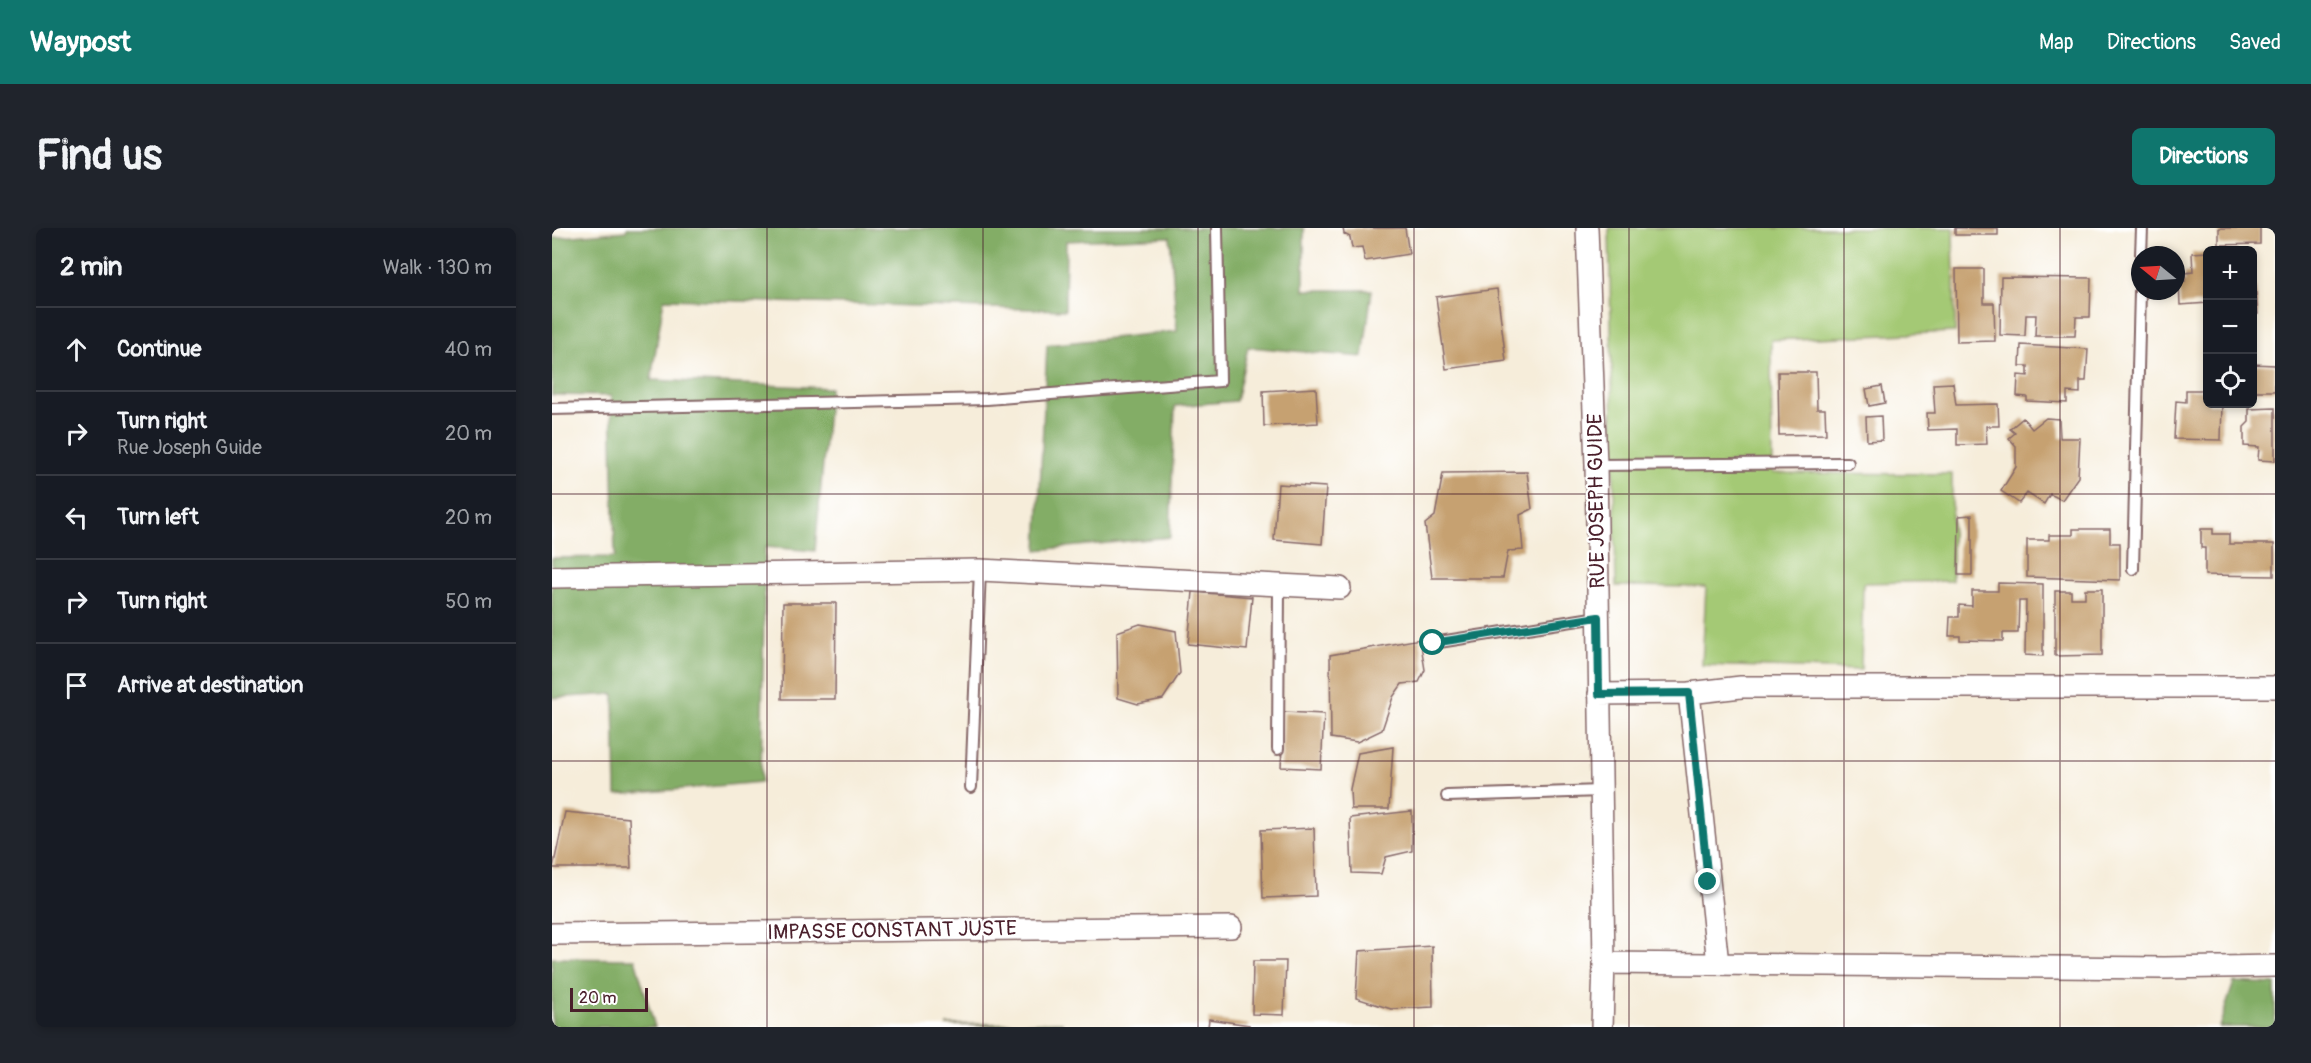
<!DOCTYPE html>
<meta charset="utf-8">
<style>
:root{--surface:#171b24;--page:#20242c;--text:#f1f3f6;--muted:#9ea1a6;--line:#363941;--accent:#0f766e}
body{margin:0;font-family:Pangolin,sans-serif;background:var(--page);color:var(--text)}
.controls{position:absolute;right:18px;top:18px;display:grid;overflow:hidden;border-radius:9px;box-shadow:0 3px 9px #0003}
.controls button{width:54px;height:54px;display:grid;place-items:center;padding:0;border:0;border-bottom:2px solid var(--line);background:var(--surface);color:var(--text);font:30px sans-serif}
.compass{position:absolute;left:1579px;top:18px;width:54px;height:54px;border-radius:50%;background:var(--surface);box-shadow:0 3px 9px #0003;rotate:288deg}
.scale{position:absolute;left:18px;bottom:15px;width:78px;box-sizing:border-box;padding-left:6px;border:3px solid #4a1f2b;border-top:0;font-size:16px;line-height:21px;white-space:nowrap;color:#4a1f2b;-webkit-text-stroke:4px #fff;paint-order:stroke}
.stop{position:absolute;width:18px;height:18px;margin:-14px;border:4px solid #0f766e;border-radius:50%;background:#fff}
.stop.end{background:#0f766e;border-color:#fff;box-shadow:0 2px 6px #0008}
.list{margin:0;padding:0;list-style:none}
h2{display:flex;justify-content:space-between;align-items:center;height:78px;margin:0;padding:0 24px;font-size:26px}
h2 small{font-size:20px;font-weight:400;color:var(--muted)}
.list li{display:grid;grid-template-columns:39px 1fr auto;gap:18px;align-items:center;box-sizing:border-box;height:84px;padding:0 24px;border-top:2px solid var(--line)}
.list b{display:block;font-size:22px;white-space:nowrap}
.list p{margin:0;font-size:20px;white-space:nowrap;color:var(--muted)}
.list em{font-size:20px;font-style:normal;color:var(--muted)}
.icon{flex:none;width:33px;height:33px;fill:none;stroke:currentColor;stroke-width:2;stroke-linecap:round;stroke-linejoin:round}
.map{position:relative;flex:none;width:1723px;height:799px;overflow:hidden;border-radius:9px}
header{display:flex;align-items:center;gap:36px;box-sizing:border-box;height:84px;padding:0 30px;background:var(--accent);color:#fff}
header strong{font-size:28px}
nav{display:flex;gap:33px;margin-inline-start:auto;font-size:21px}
.intro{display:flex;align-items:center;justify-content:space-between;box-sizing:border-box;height:144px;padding:0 36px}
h1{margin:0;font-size:42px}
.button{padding:15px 27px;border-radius:9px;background:var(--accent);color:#fff;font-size:21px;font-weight:700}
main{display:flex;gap:36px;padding:0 36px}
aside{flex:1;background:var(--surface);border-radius:9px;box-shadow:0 3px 9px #0003}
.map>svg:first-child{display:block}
.green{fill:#a4c974;stroke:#777450;stroke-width:1.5}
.forest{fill:#83ad66;stroke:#666648;stroke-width:1.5}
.building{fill:#c6a171}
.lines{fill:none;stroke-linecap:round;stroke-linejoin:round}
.service-casing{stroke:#866768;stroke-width:14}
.minor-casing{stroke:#866768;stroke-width:24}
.service{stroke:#fff;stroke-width:10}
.minor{stroke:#fff;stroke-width:21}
.route{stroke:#0f766e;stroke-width:8}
.grid{fill:none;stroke:#4a1f2b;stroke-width:1.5;stroke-opacity:0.55}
.labels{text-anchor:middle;stroke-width:4.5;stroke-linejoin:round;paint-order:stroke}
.street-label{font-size:21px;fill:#4a1f2b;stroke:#fff}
</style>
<header>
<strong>Waypost</strong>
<nav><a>Map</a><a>Directions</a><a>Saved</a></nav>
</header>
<div class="intro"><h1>Find us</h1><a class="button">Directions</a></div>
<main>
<aside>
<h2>2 min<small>Walk · 130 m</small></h2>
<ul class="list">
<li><svg class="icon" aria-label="ahead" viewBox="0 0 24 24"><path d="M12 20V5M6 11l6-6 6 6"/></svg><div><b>Continue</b></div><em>40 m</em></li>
<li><svg class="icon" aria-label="right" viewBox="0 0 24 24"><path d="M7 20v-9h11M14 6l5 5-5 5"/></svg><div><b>Turn right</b><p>Rue Joseph Guide</p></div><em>20 m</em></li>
<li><svg class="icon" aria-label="left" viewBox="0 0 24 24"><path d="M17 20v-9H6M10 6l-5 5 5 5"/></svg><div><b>Turn left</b></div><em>20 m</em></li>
<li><svg class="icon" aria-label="right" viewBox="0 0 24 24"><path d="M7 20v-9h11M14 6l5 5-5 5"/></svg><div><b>Turn right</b></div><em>50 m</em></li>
<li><svg class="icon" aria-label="arrive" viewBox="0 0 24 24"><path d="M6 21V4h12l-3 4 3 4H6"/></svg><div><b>Arrive at destination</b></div></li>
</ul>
</aside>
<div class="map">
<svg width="1723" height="799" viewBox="0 0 1723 799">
<rect width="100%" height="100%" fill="#fff"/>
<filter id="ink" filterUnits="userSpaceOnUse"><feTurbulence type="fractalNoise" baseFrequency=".0167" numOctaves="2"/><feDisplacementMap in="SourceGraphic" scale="12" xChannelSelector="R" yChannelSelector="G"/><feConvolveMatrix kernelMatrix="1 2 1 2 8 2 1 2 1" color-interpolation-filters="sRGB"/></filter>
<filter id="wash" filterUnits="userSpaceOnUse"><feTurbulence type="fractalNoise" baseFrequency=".008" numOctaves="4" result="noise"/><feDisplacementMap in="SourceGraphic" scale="24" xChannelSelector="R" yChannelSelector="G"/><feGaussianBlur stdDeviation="1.35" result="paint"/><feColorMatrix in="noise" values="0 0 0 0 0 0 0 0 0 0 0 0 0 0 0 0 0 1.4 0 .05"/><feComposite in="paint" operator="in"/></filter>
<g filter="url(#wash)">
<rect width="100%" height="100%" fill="#f6edda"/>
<!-- green -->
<path class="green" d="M1057,0H1401L1403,104L1219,112L1220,245L1400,246V353L1311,355L1309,442L1150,437L1154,359L1064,358Z"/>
<!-- forest -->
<path class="forest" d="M75,0H752V62H820L811,129L696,119L684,173L623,178L618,309L485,322L495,117L625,103L618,9L514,13L513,82L112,71L99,152L278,160L263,323L213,319L209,554L64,567L62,466L0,470V330L63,329L59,168L0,167V10L74,3Z
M0,730L83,731L103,799H0Z
M1682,754L1723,756V799H1667Z
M510,794V799L394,797Z"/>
<g id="blocks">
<!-- building -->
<path class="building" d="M791,0H853L857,26L813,33L810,19L800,20L798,9L792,6Z
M1403,0H1446V7H1403Z
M1667,0H1708V16L1667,17Z
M1700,21L1706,86H1700Z
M1656,24V75L1628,77L1627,54H1633V45L1641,44L1640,25Z
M1404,41H1432V75H1442L1443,113L1405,114Z
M1449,49L1539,50L1538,89H1524L1523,108H1483L1484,87H1474L1473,108L1448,107Z
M945,61L954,133L894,141L884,69Z
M1469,117L1536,121L1534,153H1528V165L1515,164V175L1475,173V169L1465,168L1466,147L1476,148V138H1468Z
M1700,136L1723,137V163H1700Z
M1226,144H1264L1265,181H1273L1274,206L1227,207Z
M1401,155L1404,177L1446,176L1447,198H1434L1435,216L1405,217V201L1376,202L1375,185H1383L1381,156Z
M1330,158L1333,175L1317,178L1314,161Z
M764,160L766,195L712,198L711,163Z
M1634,162H1656V176H1670L1669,212L1622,211L1624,173L1634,174Z
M1723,180V233L1706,232L1707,219L1692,218V199L1697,194V181Z
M1329,188L1330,212L1315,213L1314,189Z
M1471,190L1480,201L1494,190L1507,191L1508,210H1528L1526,249L1510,272L1498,266L1492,276L1475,265L1467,275L1449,263L1464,239V218L1457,210L1463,205L1458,201Z
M975,244L980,281L968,287L971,322L956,323L951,350H880L873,296L883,288L891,245Z
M726,256L774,259L770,316L722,312Z
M1420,287V347H1406L1407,288Z
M1521,301H1558V315H1568V352L1475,349V312H1497V307H1521Z
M1649,301H1661V306H1677V316H1722V348L1653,347V320H1649Z
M1446,355L1491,356V428L1473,427L1474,373H1467L1466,405H1451V413L1408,412V408H1397L1398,389H1407V377L1420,378V363H1446Z
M1533,361H1550V427L1503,428V363H1519V370H1533Z
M641,364L700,369L695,422L636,416Z
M231,375H284L283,471H230Z
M588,396L624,403L628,445L611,471L586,476L566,470L565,404Z
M868,411L873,442L867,454L850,456L841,469L830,502L805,514L779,510L778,427Z
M732,484L772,486L769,541L729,539Z
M841,519L837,581H799L798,561L806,525Z
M860,583V623L834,629L829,646L800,645L798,590Z
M13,584L77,590L79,640H1Z
M762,600L764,668L711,670L709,602Z
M880,718L881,779L839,781L804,770L807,723Z
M701,733H734L732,787L700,786Z
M657,791L697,797V799H656Z"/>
</g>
</g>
<g filter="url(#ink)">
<use href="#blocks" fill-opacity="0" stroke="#866768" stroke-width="1.5"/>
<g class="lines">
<defs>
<path id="service" d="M1589,27L1590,0
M0,181L435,171L668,153L665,0
M1044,237L1296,235
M1581,341L1588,63
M881,415L1046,389
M726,521L727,358
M419,559L428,342
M895,568L1049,563"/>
<path id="minor" d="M1035,0L1044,237L1052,735L1050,799
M0,349L428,342L788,360
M1047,466L1137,465
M0,706L679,699
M1052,735L1612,740L1723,738
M1166,736L1137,465L1189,459H1723"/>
</defs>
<!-- service casing -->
<use href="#service" class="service-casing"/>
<!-- minor casing -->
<use href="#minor" class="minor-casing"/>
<!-- service -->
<use href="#service" class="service"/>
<!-- minor -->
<use href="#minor" class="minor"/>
</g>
</g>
<g class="lines" filter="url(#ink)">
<!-- route -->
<path class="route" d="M881,415L1046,389L1047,466L1137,465L1156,654"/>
</g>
<!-- grid -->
<path class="grid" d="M215,0V799M431,0V799M646,0V799M862,0V799M1077,0V799M1292,0V799M1508,0V799M0,266H1723M0,533H1723"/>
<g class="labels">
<!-- street labels -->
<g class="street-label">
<text transform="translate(1044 273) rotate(-91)" y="7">RUE JOSEPH GUIDE</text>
<text transform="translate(340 702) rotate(-1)" y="7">IMPASSE CONSTANT JUSTE</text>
</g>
</g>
</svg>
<div class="controls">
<button>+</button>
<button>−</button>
<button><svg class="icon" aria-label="locate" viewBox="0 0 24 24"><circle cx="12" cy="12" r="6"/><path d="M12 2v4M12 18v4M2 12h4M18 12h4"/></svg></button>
</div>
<svg class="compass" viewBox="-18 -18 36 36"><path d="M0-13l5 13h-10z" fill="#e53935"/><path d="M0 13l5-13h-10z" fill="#9ea1a6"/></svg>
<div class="scale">20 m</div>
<div class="stop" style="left:881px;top:415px"></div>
<div class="stop end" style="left:1156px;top:654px"></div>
</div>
</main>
